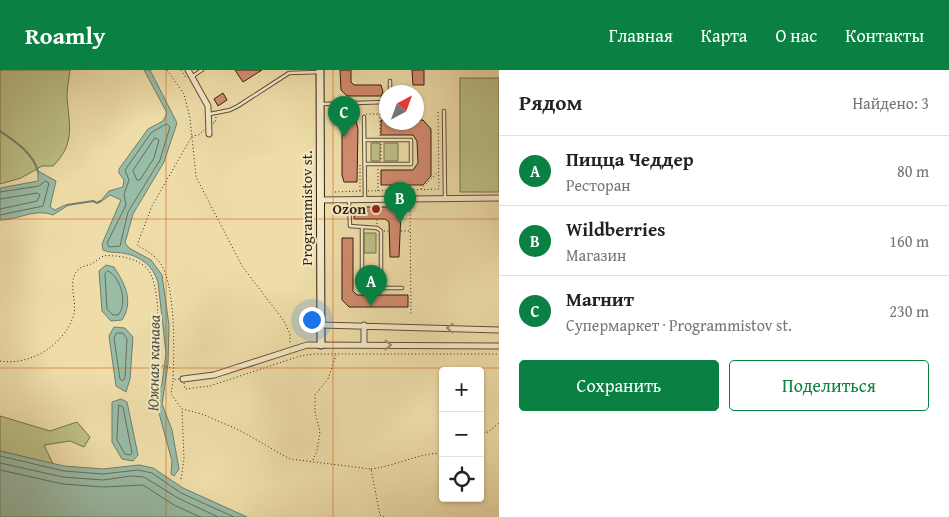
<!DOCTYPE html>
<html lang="ru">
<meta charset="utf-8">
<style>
:root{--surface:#fff;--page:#f2f2f2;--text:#222;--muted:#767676;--line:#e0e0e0;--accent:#0b8043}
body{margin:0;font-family:"Gentium Book Plus",serif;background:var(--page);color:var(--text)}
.controls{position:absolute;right:15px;bottom:15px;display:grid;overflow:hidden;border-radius:5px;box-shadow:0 1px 4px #0004}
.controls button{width:45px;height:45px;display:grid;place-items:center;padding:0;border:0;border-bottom:1px solid var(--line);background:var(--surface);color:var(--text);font:25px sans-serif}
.compass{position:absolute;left:379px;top:15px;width:45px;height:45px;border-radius:50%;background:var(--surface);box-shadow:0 1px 4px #0004;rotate:41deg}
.you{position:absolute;left:311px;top:249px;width:18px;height:18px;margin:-12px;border:4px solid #fff;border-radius:50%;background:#1a73e8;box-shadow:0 0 0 8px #1a73e833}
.badge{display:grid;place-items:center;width:32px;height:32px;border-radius:50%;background:var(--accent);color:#fff;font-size:16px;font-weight:700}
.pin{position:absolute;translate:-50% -41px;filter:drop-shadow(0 1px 2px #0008)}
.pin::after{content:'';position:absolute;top:26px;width:18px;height:15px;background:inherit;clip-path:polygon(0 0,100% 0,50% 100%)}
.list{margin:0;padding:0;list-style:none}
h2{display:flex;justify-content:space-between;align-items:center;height:65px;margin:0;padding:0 20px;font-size:21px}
h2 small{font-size:16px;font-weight:400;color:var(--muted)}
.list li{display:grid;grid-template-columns:32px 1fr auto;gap:15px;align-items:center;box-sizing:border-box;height:70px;padding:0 20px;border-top:1px solid var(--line)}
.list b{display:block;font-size:19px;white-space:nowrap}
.list p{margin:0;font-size:16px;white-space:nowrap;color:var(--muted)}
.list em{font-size:16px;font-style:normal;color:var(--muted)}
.actions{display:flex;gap:10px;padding:15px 20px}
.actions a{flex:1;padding:11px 0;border:1px solid var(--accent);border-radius:5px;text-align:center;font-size:18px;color:var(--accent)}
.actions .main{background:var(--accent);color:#fff}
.icon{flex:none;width:28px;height:28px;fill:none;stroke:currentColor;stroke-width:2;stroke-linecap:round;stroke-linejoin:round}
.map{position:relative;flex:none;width:499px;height:447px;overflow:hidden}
header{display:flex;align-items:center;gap:30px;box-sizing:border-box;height:70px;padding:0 25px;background:var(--accent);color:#fff}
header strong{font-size:24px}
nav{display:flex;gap:28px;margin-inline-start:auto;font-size:18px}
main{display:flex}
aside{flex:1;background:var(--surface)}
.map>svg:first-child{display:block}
.green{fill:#bcc085;stroke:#76704a}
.water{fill:#99bca7;stroke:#6f7d6b}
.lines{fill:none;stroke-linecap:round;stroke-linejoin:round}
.shore{stroke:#656e5c;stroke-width:1}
.stream{stroke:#6f7d6b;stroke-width:2}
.building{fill:#d28b70;stroke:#311f10}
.lane-casing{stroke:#604e36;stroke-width:4.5}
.street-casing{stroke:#604e36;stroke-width:7}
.secondary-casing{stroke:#311f10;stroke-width:9}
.path{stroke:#311f10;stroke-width:1;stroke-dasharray:1 2.5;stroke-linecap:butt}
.lane{stroke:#f4e9c7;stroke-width:2.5}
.street{stroke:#f4e9c7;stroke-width:5}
.secondary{stroke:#f4e9c7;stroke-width:7}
.oneway{stroke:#9c8e75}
.grid{fill:none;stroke:#d6530c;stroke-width:1;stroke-opacity:0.55}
.poi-dot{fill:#8f2418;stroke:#f4e9c7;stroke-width:2}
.labels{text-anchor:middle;stroke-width:4;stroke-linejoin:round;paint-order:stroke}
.street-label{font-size:15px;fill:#311f10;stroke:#f4e9c7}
.poi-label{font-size:15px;font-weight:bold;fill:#311f10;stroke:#f4e9c7;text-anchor:end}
.water-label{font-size:16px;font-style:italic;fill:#504e3d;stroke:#f4e9c7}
</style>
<header>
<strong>Roamly</strong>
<nav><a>Главная</a><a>Карта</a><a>О нас</a><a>Контакты</a></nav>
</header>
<main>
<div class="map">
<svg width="499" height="447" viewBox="0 0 499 447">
<rect width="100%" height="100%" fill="#eedda9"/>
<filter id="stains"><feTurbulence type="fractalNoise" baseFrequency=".004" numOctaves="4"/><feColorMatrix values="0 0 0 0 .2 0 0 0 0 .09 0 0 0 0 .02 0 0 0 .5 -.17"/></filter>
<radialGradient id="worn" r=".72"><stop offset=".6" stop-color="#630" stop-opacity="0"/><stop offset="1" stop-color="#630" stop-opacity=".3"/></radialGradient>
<!-- green -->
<path class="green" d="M0,0H70C69,9 67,18 67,27C69,55 76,73 53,96H42L21,108L0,114Z
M460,8H499V122H460Z
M371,73H380V91H371Z
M384,73H398V91H384Z
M364,163H376V183H364Z
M0,346L50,361L77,352L90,367L84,377L70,371L44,375L53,394L0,381Z"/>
<!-- water -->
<path class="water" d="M144,0H150L177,53L164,92L133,144L125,173L129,178L151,190L162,205L169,255L168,294L162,334L172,360L179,399L174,406L171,404L172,391L156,332L162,314L166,283L158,212C153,196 141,186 123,183C116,182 110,183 103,180L102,174L121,130L110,125L99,133L109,121L123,117L124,110L119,103V99L148,59L163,51L167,43Z
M38,101L56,111L50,137L55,140L65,135L67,136L53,145C35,138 18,150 0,150V118L38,111Z
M106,195L114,197C125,214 134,231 122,250L111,251L102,241L99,201Z
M114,257L125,258L133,267L130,309L126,322L116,316L109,266Z
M121,329L127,332L138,385L133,391L122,389L112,372V332Z
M0,381L64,396L103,399L139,395L153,398L183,418L247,447H0Z"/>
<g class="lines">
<!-- shore -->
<path class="shore" d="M167,54L170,57L160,90L128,142L120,176L109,177L107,173L126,135L124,124L129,110L125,100L151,63Z
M155,68L159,70L154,88L140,110H137L133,101Z
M0,122L39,116L45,111L49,113L43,136L0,145
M0,129L37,123L40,125L37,131L0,139
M108,201C121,207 128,234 118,245H113L107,239L105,204Z
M117,263H123L127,269L125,308L123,311L120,309L114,268Z
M119,335L123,337L132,383L130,385L125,384L117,370Z
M0,386L64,401L103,404L138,400L152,403L181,423L234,447
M0,393L63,407L103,410L131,406L144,407L178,428L218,447
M0,400L63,414L103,417L143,415L174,435L200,447"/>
<!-- stream -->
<path class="stream" d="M0,61C15,71 34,84 38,102
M67,135L93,131L97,133L100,131"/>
</g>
<!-- building -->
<path class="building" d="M235,0H262L243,12Z
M340,0H351V12L354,15H381L383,22L381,26H347L341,20Z
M412,0H424V15H413Z
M223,23L227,30L218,36L214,29Z
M381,50H386V52H416V50H423L431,59V106L423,115H381V100H413L418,93L417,71L413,65H381Z
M344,51H356L358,59L357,112H344L342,105V59H344Z
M354,137H395L401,143L399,187H390L389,152L385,149H354Z
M342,168H353V221L357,225H408V237H349L342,230Z"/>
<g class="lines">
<defs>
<path id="lane" d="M193,6L202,0
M390,11V22
M322,34L387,32
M444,41L445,128
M210,44L230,40L238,36L289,3L320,2
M364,47L365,129
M364,70H411V94H365
M349,131L350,156L377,158L381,161V218H365L362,215V158
M381,218H402"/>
<path id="street" d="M188,0L208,36L209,64
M320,130L499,128
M321,255L499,260
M364,275V255
M183,309L214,305L307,275L499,276"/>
<path id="secondary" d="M320,0L321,275"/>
</defs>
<!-- lane casing -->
<use href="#lane" class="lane-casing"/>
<!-- street casing -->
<use href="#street" class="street-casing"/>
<!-- secondary casing -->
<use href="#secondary" class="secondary-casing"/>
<!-- path -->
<path class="path" d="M167,0L184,24L190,48L196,107L242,196L284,251L290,264V274
M181,0L186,8
M334,44H362
M366,44H380V67
M213,53H215L216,47
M381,74V90
M360,95V121
M378,99V121
M421,119L438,102
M368,121L439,119L438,41
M335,122L362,121
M410,134L411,246
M377,154V149
M384,161H389
M401,161H410
M0,291C30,296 65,275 74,244C77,230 67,211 78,200C81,196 87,196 91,194C96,192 100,187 104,186C107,185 112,186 116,186C127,187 142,191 149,201C162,220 159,294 157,318
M159,295L172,298
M173,309C174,282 177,207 156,188C151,183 143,179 137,175L152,136L192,66L199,65L204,60
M179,309L173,310L171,324L182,339L202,344L239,360L290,389L371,399L380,445L384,447
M184,313L185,319L210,316L300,286L314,284H499
M480,364L488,362L499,353
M313,390L317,381L320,361L315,343V325L328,309L336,285
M371,399C396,396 418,383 443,383
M181,409L184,389L182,339"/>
<!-- lane -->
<use href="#lane" class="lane"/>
<!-- street -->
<use href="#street" class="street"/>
<!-- secondary -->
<use href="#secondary" class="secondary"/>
</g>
<!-- one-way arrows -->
<defs><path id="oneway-chevron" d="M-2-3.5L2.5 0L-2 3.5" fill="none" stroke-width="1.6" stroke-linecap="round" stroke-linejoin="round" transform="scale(1.25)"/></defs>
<g class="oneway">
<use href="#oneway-chevron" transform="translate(450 258) rotate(-178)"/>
<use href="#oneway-chevron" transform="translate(388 275)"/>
</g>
<!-- grid -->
<path class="grid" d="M166,0V447M333,0V447M0,149H499M0,298H499"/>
<!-- markers -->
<circle class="poi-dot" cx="376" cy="139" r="5"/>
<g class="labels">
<!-- street labels -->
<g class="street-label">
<text transform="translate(307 138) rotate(-90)" y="5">Programmistov st.</text>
</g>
<!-- poi labels -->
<g class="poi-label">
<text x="366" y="144">Ozon</text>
</g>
<!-- water labels -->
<g class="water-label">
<text transform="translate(153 293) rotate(-89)" y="6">Южная канава</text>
</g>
</g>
<rect width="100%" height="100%" filter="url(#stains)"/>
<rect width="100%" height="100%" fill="url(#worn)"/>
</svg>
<div class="controls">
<button>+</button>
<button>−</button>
<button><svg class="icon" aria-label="locate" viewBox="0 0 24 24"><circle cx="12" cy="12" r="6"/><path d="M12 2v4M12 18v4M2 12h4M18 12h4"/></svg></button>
</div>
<svg class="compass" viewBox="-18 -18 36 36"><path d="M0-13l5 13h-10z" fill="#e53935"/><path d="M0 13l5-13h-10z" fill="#767676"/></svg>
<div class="you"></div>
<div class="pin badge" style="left:371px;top:236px">A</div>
<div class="pin badge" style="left:400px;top:153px">B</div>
<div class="pin badge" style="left:344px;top:67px">C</div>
</div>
<aside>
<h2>Рядом<small>Найдено: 3</small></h2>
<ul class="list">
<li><span class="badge">A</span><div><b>Пицца Чеддер</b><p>Ресторан</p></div><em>80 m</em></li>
<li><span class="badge">B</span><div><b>Wildberries</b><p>Магазин</p></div><em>160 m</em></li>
<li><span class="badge">C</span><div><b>Магнит</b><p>Супермаркет · Programmistov st.</p></div><em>230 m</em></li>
</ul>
<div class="actions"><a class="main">Сохранить</a><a>Поделиться</a></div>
</aside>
</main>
